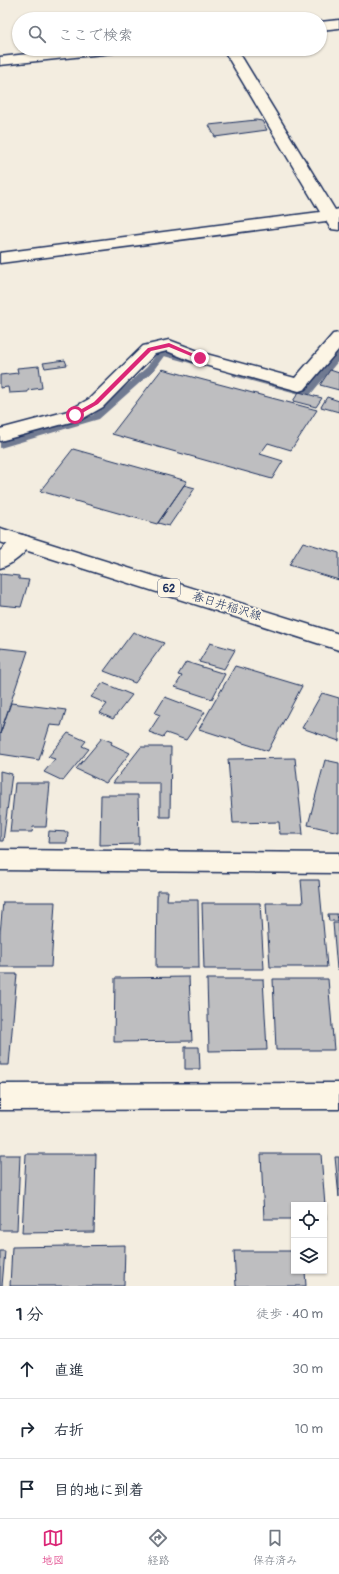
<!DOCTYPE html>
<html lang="ja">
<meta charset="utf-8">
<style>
:root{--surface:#fff;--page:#f2f2f3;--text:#1f2937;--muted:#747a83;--line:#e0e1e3;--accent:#db2777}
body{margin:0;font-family:Pangolin,"Klee One",sans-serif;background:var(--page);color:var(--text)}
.controls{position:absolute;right:12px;bottom:12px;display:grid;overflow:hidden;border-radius:0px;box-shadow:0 1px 3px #0004}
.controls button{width:36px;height:36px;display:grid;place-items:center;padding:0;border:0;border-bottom:1px solid var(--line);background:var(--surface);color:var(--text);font:20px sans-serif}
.stop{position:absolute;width:12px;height:12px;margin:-9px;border:3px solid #db2777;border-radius:50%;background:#fff}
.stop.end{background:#db2777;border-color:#fff;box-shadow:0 1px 4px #0008}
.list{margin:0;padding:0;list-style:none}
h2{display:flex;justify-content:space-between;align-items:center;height:52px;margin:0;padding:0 16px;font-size:17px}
h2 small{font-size:13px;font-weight:400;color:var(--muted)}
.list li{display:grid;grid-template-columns:26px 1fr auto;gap:12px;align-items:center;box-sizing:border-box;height:60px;padding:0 16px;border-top:1px solid var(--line)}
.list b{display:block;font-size:15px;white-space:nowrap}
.list em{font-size:13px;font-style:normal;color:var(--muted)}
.icon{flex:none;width:22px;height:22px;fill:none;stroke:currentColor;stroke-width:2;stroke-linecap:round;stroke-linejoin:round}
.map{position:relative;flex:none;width:339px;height:1286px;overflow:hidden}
.search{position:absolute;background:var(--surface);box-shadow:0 1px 3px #0004;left:12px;right:12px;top:12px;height:44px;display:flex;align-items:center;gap:10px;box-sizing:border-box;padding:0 14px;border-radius:22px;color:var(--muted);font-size:15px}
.sheet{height:232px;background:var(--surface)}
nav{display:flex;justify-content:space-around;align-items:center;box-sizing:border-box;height:56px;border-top:1px solid var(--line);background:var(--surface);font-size:11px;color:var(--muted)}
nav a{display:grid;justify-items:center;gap:2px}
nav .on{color:var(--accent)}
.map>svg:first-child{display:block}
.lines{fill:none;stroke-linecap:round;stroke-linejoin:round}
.stream{fill:#707a91;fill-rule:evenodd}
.building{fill:#bebec0;stroke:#1b2f5e}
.street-casing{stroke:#1b2f5e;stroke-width:3}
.primary-casing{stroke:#1b2f5e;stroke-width:3}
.street{fill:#fcf5e5;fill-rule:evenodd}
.primary{fill:#fcf5e5;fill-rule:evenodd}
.route{fill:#db2777}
.labels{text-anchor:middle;stroke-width:3.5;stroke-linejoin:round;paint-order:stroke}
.shield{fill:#fcf5e5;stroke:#5e6a86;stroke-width:1}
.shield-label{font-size:11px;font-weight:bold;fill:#1b2f5e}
.street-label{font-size:12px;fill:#1b2f5e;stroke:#fcf5e5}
</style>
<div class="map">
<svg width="339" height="1286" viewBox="0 0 339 1286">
<rect width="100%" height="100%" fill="#f3ede0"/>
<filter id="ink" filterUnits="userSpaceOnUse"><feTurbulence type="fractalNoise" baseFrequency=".025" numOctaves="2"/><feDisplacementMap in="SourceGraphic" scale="8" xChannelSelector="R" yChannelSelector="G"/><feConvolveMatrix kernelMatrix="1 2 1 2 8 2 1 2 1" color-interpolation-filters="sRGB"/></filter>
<g filter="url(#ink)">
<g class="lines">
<!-- stream -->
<path class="stream" d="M159,351H165L208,363L209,365L205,367L164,356L153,371L99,419L0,448V442L93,415L147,367Z
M336,353H339V360L310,395L307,396L233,376L232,374L236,372L305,390Z"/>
</g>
<!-- building -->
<path class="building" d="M256,120L262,121L267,130L215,137L209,125Z
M65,360L67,365L45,368L44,365L43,363Z
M39,366L42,388L28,390V392L9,393L8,387L0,388V375L18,373L17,368Z
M162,369L317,410L291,450L268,443L260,454L283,461L272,479L112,434Z
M330,370L339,373V390L320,385Z
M299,392L322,398L316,407L293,401Z
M327,397L339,401V412L321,407Z
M73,449L187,481L157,524L40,491Z
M184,485L195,488L169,526L158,523Z
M303,542L339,553V580L289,565Z
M0,574L19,576V579L29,580L21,607L0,605Z
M133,632L164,643L135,683L104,671Z
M210,643L235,650L224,669L199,662Z
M0,648L28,651L0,734Z
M186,662L225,674L212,699L175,687L182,676L178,675Z
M235,666L302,686L268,751L199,729Z
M103,683L132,695L113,719L100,713L107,704L91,697Z
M322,693L339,698V741L302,728Z
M165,697L205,712L186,740L166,733L163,737L149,732L160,715L155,713Z
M11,703L66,710L61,726L50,725L39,760L0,754V734Z
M68,733L86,741L82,746L89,749L63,781L44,772L55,759L48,757Z
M102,738L112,742L111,744L130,753L106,783L76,769Z
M141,747H171L170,817H160V783H113Z
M295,758L303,834H280L279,822L233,823L228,759Z
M325,760L339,763V832L308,825Z
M0,771L12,774L3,841H0Z
M15,783H50L46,827H33L32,832H10Z
M101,795H138L139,844L100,845Z
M49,831L68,832L67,843H48Z
M301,880H319L327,967H270L266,903H303Z
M157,891H168L167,900H198L199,968H156Z
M3,902H55L51,967H0V933Z
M202,903H260L264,969H204Z
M328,914H337L338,921H329Z
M333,923H339V969H337Z
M0,974H17L9,1065H0Z
M189,977L192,1041L114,1042L115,978Z
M207,979H263L267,1050L209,1051Z
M273,979H328L334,1050H276Z
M185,1047H199L200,1069H185Z
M26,1154H96L94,1232L22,1233Z
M261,1154H321L326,1219H324V1205H294V1219H264Z
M0,1155H20L17,1230H0Z
M335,1157H339V1197Z
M125,1245L124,1286H10L12,1247Z
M0,1251H5L2,1286H0Z
M234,1251H294V1271H305L306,1286H236Z"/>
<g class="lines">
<defs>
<path id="street" d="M339,20V28L320,30V22Z
M74,49H119L117,52L112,53L0,65V57Z
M223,49H237L335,210L339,209V230L331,229L326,221L0,263V253L320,212Z
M339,333V349L305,389L299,391L194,362L167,351L155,354L103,407L82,419L0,441V429L68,411L89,399L143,346L169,340L206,354L295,378L333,334Z
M22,535L29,537L32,542C25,554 13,564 0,568V551L15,537Z
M0,850L339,853V873L0,870Z
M339,1083V1109L0,1110V1084Z"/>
<path id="primary" d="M0,528L339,634V650L0,542Z"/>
</defs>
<!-- street casing -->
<use href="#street" class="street-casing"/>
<!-- primary casing -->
<use href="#primary" class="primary-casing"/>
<!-- street -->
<use href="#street" class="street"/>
<!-- primary -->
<use href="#primary" class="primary"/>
</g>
</g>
<!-- route -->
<path class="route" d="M169,343L203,358L198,359L169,347L151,351L98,404L77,416H73V414L94,402L148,348Z"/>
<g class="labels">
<!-- shield labels -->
<rect class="shield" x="158" y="579" width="22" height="18" rx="3"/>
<g class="shield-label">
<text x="169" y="592">62</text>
</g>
<!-- street labels -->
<g class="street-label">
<text transform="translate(227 606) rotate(17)" y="4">春日井稲沢線</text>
</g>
</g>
</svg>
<div class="controls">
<button><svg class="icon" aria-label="locate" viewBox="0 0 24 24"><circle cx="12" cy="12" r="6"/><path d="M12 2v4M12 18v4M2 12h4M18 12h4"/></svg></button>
<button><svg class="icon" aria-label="layers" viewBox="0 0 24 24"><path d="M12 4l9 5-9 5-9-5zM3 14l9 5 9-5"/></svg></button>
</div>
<div class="stop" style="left:75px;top:415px"></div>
<div class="stop end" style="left:200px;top:358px"></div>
<div class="search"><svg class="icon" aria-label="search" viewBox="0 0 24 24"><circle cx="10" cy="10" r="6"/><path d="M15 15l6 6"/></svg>ここで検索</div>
</div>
<section class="sheet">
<h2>1 分<small>徒歩 · 40 m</small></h2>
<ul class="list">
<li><svg class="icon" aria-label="ahead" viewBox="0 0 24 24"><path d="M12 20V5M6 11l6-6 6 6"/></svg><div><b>直進</b></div><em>30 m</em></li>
<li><svg class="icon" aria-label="right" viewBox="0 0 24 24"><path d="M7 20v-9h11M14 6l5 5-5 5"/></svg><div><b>右折</b></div><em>10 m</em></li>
<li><svg class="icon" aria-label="arrive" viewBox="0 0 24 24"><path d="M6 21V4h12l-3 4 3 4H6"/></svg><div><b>目的地に到着</b></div></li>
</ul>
</section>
<nav>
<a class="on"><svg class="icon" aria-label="map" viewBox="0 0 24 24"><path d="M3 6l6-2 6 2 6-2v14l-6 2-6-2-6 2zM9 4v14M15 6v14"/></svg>地図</a>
<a><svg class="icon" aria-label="directions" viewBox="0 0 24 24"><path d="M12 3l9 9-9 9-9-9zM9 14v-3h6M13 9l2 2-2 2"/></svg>経路</a>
<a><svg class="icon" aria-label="saved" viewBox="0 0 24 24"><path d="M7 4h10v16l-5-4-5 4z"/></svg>保存済み</a>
</nav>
